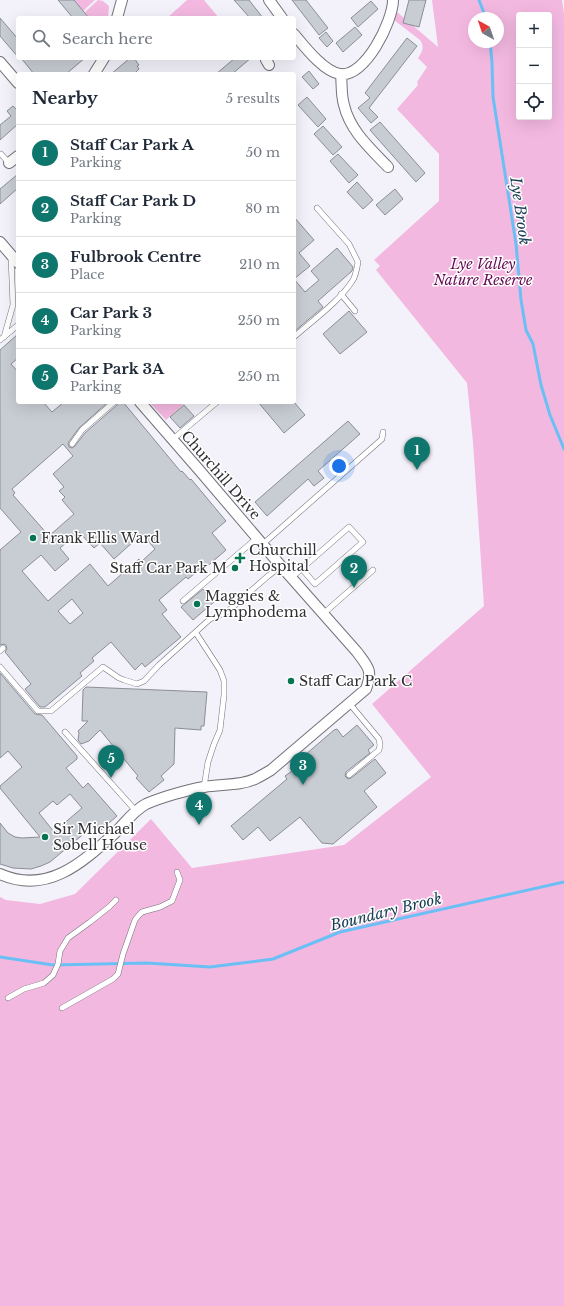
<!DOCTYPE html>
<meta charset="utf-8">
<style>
:root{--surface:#fff;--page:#f2f2f3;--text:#1f2937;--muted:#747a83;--line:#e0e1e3;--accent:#0f766e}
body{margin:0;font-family:"Libre Baskerville",serif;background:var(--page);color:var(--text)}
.controls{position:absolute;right:12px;top:12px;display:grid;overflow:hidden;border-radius:4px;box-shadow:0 4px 16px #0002}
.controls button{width:36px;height:36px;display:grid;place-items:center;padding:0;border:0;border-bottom:1px solid var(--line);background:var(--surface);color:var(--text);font:20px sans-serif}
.compass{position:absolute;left:468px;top:12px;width:36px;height:36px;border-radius:50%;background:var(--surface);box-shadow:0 4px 16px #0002;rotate:320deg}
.you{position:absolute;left:339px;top:466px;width:14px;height:14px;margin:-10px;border:3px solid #fff;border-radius:50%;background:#1a73e8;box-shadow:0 0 0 6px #1a73e833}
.badge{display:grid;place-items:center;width:26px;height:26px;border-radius:50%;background:var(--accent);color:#fff;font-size:13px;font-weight:700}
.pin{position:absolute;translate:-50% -33px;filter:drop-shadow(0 1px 2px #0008)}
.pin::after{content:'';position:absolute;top:21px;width:14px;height:12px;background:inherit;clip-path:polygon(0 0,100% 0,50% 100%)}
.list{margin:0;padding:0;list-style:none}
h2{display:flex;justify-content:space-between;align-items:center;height:52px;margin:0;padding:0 16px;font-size:17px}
h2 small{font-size:13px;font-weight:400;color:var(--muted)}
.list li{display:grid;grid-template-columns:26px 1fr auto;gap:12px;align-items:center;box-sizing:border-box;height:56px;padding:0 16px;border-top:1px solid var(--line)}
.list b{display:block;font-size:15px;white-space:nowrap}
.list p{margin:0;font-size:13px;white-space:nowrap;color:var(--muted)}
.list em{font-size:13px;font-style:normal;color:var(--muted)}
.icon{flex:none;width:22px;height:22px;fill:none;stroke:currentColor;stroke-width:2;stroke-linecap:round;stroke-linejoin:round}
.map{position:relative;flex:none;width:564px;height:1306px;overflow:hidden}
.search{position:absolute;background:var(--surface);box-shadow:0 4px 16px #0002;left:16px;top:16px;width:280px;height:44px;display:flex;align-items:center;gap:10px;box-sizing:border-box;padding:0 14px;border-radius:4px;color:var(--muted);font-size:15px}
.panel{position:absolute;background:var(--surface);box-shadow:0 4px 16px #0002;left:16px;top:72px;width:280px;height:332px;border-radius:4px}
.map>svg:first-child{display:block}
.green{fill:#f3b8e0;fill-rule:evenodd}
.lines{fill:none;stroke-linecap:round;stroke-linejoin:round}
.stream{stroke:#6ac0f5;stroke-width:3}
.building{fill:#c8ccd3;stroke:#8a8e95;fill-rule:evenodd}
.lane-casing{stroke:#727279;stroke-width:6}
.street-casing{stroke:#727279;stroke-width:12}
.lane{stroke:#fff;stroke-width:5}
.street{stroke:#fff;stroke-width:10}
.poi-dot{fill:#047550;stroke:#fff;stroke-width:1.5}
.labels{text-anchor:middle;stroke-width:3;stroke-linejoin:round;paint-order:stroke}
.park-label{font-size:14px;font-style:italic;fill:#660a53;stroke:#fff}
.street-label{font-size:14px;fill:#313134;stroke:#fff}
.poi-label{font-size:14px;fill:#313134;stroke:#fff;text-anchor:start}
.water-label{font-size:15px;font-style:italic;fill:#193e54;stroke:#fff}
</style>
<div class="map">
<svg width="564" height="1306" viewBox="0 0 564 1306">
<rect width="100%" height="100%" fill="#f3f2fa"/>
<!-- green -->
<path class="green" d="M74,0H95L83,11Z
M98,0L103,1L109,6L108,18H89L85,12Z
M187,0H204L219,18H167Z
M432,0H562L564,14V1306H0V897L6,900L40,904L75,894L151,819L192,868L344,845L431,777L372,704L484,606L473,442L467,383L376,270L380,266L374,260L439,201V154L397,109L418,85L417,82L427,67L418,58C422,52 425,47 420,40L394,20L397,12L438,47ZM519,15H549V117H519ZM474,18H498V42H474Z
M149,402H186L166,420Z"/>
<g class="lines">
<!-- stream -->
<path class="stream" d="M479,0L486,18
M490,42L492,62L493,97L516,244L521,300L526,330L533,344L541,385L550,415L564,449
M0,957L53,965L147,963L210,967L273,959L340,932L564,882"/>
</g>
<!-- building -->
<path class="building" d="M58,0H74L89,18H73Z
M234,0H249L263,18H250Z
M292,0H306L328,28L319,35Z
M409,0H426L419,27L403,23Z
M371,1L378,9L358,27L351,18Z
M0,18L18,39V57L0,36Z
M355,27L362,35L343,52L336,43Z
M326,32L333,41L327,47L319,38Z
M407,38L417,46L369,108L378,117L371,123L358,108L370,98L365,93Z
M21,58H85L66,74H34Z
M130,58H134L139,65L137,66L139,69L134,74H111Z
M235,58H251L232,74H216Z
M309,71L319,84L313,89L302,77Z
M307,97L326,119L318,127L298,105Z
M13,106L17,110H18V124L0,140V125L11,116L7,111Z
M380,122L425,173L416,182L370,130Z
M323,126L342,147L333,155L314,134Z
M338,154L358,175L349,183L330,161Z
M18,174V188L0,204V189Z
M357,182L373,200L363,209L347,192Z
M395,189L403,199L385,215L376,205Z
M294,217L314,240L299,253L310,266L294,279L305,292L319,280L311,271L337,248L353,267L352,271L318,301L323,307L294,332Z
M349,311L367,332L340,354L323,334Z
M18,334V358L11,364L18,372V402H43L52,412L64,402H108L79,428L68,443L69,447L72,448L75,446L85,433L117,405L118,402H123L181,472L182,471L190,480L191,479L226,521L212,533L226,550L204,569L202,567L188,579L186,577L159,600L167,610L162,614L181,637L145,667L142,663L135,670L111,642L92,658L94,661L80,673L82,676L45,707H40L25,689L31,684L5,652L7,649L6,645L4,644L0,645V550L21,532L0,508V350ZM63,444L73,456L53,474L64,487L59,491L65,497L62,500L74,514L49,536L13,495L15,493L12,489ZM79,532L94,548L100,543L114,559L142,534L155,549L141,562L139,559L108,586L90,564L48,601L22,571L41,555L55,571L69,559L60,548ZM72,599L83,613L70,624L58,611Z
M258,402H294L305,415L284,433Z
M184,405L194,416L180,428L170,417Z
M348,421L360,434L318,471L324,478L314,486L308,479L267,516L255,502Z
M203,589L214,602L193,620L181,607Z
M0,673L35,714L42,715L77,756V759L66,768L83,788L88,783L117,816L101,830L98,827L94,830L92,827L50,862L41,866L31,869L13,868L0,864V823L8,833L15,837L22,838L40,837L0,788V786L22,767L8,751L0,758ZM70,794L82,808L54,832L39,813L53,801L57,805Z
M86,687L207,692L204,726H201V730L175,728L174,764L161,776L164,780L149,792L136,778L138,776L100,730L89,741L81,744L78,740L79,733L78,731L88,721H82L83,690Z
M357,725L374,745L368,750L370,753L346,772L345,776L348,779L351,778L375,759L386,773L364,791L377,807L333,844L322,843L300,817L270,841L258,827L243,840L231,826L287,779L285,776L292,771L290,768L334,730L337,729L343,737Z"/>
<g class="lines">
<defs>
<path id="lane" d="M1,154L9,163
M341,294L355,311
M4,337L13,305L11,257
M294,337C313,320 339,302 353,280C356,275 357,268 358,262L349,244L317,208
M0,340L18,325
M173,439L217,402
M72,444L82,430L114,402
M263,544L382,439L383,432
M291,578L349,527L363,542L315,584L302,569
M183,601L257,538
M323,614L373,570
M196,633L220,670L224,681V695L220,730L214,744L208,762L204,787
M0,651L3,648
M0,667L38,711H51L103,667L119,678L124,680L137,684L144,681L159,665L210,619L227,612L268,576L281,566
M349,703L379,739L380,745L379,750L349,775
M65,732L136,811
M8,998L24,989L44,983L53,975L58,964L60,951L68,938L90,922L109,907L116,900
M62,1008L113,979L118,974L123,954L135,920L139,915L142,912L160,907L172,901L180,880L177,872"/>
<path id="street" d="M269,0L282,18
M117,18L122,0
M294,34C304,46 324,72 340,74C365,78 393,21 393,0
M268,58L266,60L269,65
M0,62L18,83
M94,74L104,58
M341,74C342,85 341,95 344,105C350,131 371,149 388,167
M9,163L18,156
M0,242L18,263
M0,874C47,895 82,863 115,833C125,823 133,811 146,804C162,797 187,790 204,787C221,784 240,786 255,779C261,776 266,773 271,770L366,689C373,670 368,667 357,652L281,566L200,471L140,402"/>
</defs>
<!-- lane casing -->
<use href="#lane" class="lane-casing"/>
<!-- street casing -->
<use href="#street" class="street-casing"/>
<!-- lane -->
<use href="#lane" class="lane"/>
<!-- street -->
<use href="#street" class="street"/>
</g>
<!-- markers -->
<g class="poi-dot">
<circle cx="33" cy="538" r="4"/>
<path d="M238 552h4v4h4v4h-4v4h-4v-4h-4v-4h4z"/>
<circle cx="235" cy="568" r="4"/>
<circle cx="197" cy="604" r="4"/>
<circle cx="291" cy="681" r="4"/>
<circle cx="45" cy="837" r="4"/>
</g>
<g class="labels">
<!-- park labels -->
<g class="park-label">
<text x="483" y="269">Lye Valley<tspan x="483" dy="16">Nature Reserve</tspan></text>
</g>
<!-- street labels -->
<g class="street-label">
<text transform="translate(221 475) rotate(49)" y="5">Churchill Drive</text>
</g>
<!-- poi labels -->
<g class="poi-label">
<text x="41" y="543">Frank Ellis Ward</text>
<text x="249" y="555">Churchill<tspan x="249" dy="16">Hospital</tspan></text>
<text x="227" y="573" text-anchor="end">Staff Car Park M</text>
<text x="205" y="601">Maggies &amp;<tspan x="205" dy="16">Lymphodema</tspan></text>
<text x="299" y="686">Staff Car Park C</text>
<text x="53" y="834">Sir Michael<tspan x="53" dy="16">Sobell House</tspan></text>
</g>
<!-- water labels -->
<g class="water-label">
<text transform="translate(520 211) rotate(82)" y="5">Lye Brook</text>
<text transform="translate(386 912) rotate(-14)" y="5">Boundary Brook</text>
</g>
</g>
</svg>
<div class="controls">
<button>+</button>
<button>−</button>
<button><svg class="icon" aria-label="locate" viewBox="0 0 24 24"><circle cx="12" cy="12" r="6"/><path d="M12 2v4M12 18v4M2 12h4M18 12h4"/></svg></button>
</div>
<svg class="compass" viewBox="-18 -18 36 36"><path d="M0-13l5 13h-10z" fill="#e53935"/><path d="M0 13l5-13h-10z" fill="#747a83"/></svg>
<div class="you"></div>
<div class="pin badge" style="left:417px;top:470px">1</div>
<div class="pin badge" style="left:354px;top:588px">2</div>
<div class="pin badge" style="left:303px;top:785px">3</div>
<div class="pin badge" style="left:199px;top:825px">4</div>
<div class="pin badge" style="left:111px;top:778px">5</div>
<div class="search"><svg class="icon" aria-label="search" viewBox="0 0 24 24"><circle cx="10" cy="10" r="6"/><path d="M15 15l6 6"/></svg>Search here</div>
<section class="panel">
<h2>Nearby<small>5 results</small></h2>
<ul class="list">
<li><span class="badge">1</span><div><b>Staff Car Park A</b><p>Parking</p></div><em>50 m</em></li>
<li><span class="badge">2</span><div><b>Staff Car Park D</b><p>Parking</p></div><em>80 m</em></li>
<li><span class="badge">3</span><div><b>Fulbrook Centre</b><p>Place</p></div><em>210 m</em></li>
<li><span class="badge">4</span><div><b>Car Park 3</b><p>Parking</p></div><em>250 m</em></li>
<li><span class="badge">5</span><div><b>Car Park 3A</b><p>Parking</p></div><em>250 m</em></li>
</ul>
</section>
</div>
